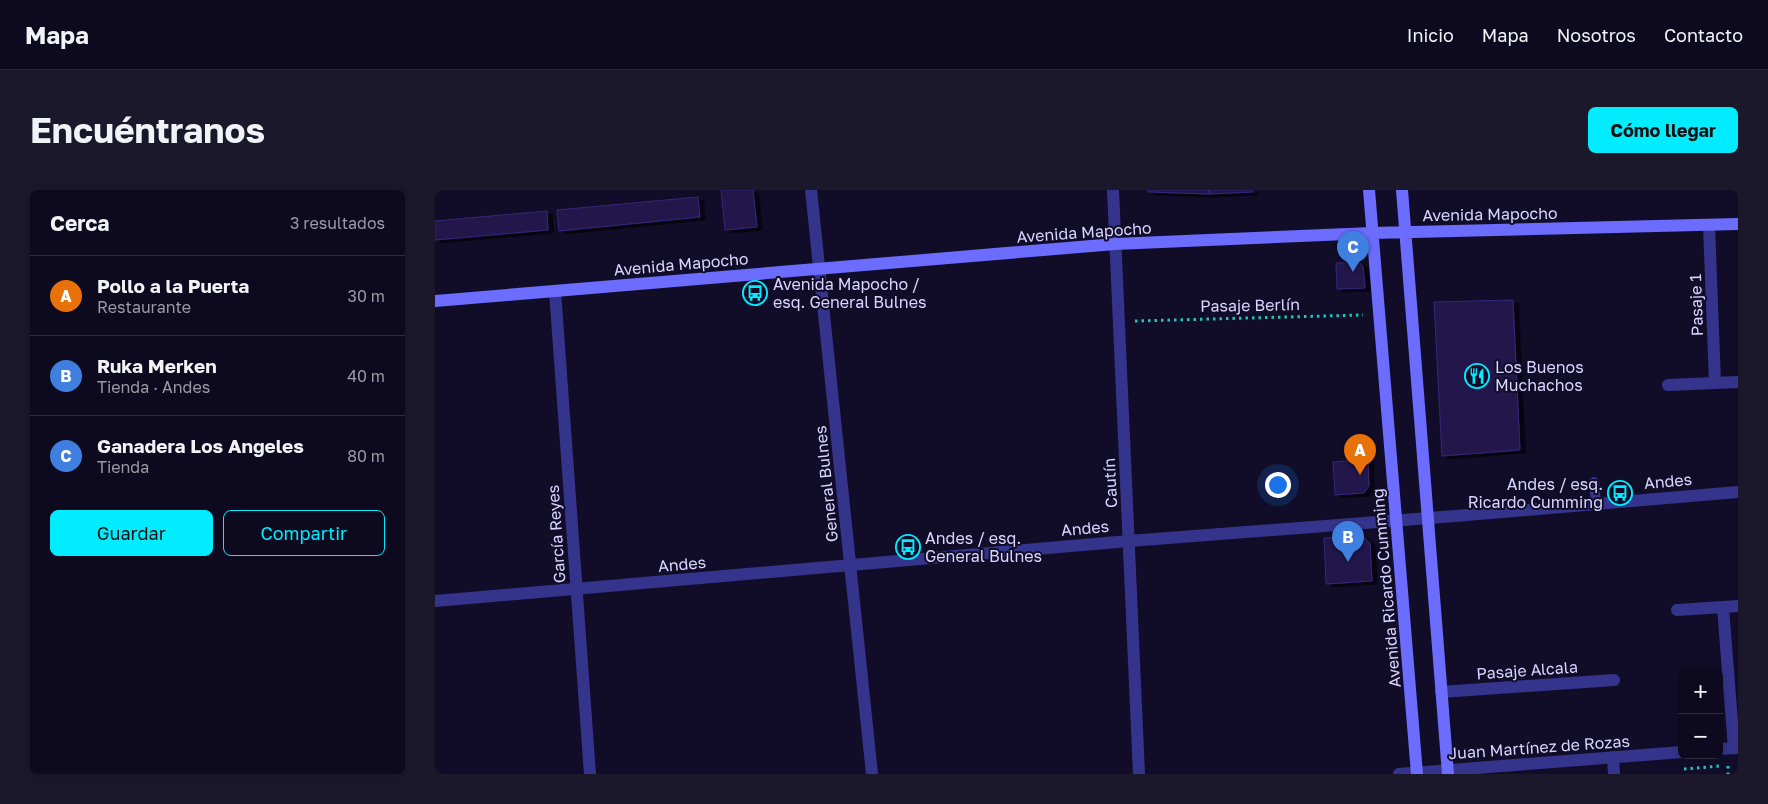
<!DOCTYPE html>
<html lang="es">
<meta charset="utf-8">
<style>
:root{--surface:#0d0a1f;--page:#1b182c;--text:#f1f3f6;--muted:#9a9aa4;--line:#2d2b3d;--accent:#01ecff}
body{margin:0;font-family:"Golos Text",sans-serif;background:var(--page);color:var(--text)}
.controls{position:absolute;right:15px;bottom:15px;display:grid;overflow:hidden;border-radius:8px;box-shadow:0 2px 8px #0003}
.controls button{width:45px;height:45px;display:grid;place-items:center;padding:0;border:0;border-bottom:1px solid var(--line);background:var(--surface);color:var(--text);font:25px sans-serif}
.you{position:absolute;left:842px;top:294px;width:18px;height:18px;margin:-12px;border:4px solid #fff;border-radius:50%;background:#1a73e8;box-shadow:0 0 0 8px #1a73e833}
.badge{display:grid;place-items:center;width:32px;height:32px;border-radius:50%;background:var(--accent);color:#fff;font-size:16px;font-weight:700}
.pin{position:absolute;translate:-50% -41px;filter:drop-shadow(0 1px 2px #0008)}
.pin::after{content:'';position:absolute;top:26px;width:18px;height:15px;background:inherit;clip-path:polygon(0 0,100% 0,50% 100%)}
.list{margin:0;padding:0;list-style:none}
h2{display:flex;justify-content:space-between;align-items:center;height:65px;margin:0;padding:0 20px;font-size:21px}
h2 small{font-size:16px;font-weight:400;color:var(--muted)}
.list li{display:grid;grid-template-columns:32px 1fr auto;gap:15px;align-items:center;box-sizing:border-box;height:80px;padding:0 20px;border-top:1px solid var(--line)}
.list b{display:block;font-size:19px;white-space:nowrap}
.list p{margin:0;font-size:16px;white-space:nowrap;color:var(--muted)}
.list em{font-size:16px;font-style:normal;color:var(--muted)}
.actions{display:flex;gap:10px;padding:15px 20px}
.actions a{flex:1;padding:11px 0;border:1px solid var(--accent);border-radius:8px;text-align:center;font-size:18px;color:var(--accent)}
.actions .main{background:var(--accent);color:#111}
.map{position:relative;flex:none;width:1303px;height:584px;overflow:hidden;border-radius:8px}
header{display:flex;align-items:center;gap:30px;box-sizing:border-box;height:70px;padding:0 25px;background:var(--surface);border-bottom:1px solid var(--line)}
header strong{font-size:24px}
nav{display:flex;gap:28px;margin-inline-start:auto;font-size:18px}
.intro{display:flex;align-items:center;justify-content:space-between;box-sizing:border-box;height:120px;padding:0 30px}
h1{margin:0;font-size:35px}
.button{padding:12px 22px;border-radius:8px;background:var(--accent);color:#111;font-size:18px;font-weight:700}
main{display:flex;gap:30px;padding:0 30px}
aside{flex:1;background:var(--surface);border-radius:8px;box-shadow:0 2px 8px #0003}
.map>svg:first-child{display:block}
.building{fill:#21174c;stroke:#35277a;filter:url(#shadow)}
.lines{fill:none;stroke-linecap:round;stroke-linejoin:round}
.path{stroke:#23c5b7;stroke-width:3;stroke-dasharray:2.5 4;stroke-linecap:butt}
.service{stroke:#35348c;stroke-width:10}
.minor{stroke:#35348c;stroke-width:12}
.tertiary{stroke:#35348c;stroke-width:12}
.secondary{stroke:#6c6cff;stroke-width:12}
.labels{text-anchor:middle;stroke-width:4;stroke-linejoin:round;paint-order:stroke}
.street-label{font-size:16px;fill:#d9d5ff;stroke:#110d29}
.poi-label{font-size:16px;fill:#d9d5ff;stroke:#110d29;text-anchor:start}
</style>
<header>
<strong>Mapa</strong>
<nav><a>Inicio</a><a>Mapa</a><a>Nosotros</a><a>Contacto</a></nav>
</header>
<div class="intro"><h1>Encuéntranos</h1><a class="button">Cómo llegar</a></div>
<main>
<aside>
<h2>Cerca<small>3 resultados</small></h2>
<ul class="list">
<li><span class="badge" style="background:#e8710a">A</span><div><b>Pollo a la Puerta</b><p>Restaurante</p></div><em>30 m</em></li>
<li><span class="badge" style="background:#3f7fe0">B</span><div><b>Ruka Merken</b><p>Tienda · Andes</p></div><em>40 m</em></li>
<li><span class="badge" style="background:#3f7fe0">C</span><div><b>Ganadera Los Angeles</b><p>Tienda</p></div><em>80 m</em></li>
</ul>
<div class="actions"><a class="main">Guardar</a><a>Compartir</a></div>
</aside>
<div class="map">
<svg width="1303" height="584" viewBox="0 0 1303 584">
<defs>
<filter id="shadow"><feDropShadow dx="5.5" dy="3" stdDeviation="0" flood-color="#0009"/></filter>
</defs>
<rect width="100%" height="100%" fill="#110d29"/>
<!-- building -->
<path class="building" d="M286,0H318L322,37L290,40Z
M712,0H774V4L714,2Z
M774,0H818V2L774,4Z
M263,7L265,27L124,41L122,20Z
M112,21L113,40L0,50V31Z
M924,72L928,76L930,98L902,99L901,73Z
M1078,110L1085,260L1007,266L999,112Z
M933,269L934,296L929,303L900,305L898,272Z
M927,346L935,353L937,391L891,394L889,348Z"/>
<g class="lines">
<!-- path -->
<path class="path" d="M700,131L928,125
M1293,576V584
M1249,579L1285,576"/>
<!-- service -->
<path class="service" d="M1159,292L1161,313"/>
<!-- minor -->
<path class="minor" d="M678,0L704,584
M1274,35L1280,193
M120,101L155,584
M1233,195L1303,192
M1288,417L1299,558
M1242,420L1303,416
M1006,502L1179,490
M1178,567L1179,584"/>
<!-- tertiary -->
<path class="tertiary" d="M376,0L437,584
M0,411L694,351L1020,326L1303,302
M1284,559L1303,558
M964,584L1247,562"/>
<!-- secondary -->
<path class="secondary" d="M934,0L982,584
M967,0L1013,584
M0,111L680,54L937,43L1303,34"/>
</g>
<!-- icons -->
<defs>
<symbol id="bus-ring" viewBox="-11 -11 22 22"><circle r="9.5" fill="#110d29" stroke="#01ecff" stroke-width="1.5"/><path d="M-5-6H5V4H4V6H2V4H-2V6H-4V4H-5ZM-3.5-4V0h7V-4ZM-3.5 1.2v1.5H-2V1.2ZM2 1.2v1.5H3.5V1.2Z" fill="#01ecff"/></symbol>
<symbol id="restaurant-ring" viewBox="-11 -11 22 22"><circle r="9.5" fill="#110d29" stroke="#01ecff" stroke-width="1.5"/><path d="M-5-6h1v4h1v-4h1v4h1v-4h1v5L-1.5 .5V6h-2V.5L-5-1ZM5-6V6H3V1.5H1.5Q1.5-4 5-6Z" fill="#01ecff"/></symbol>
</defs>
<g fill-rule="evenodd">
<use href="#bus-ring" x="306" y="89" width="28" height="28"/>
<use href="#restaurant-ring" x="1028" y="172" width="28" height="28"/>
<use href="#bus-ring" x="1171" y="289" width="28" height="28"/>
<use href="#bus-ring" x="459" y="343" width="28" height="28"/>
</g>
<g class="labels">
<!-- street labels -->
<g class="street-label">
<text transform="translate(1055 24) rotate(-1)" y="6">Avenida Mapocho</text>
<text transform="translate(649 42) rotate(-4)" y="6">Avenida Mapocho</text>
<text transform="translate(246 74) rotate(-5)" y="6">Avenida Mapocho</text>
<text transform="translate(815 115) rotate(-1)" y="6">Pasaje Berlín</text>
<text transform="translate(1261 115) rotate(-92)" y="6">Pasaje 1</text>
<text transform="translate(1233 291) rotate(-5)" y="6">Andes</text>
<text transform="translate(675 293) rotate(-93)" y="6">Cautín</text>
<text transform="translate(391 294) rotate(-96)" y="6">General Bulnes</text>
<text transform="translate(650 338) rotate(-5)" y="6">Andes</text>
<text transform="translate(121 344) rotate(-94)" y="6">García Reyes</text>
<text transform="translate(247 374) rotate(-5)" y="6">Andes</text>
<text transform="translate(951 398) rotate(-95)" y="6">Avenida Ricardo Cumming</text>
<text transform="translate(1092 480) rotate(-4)" y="6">Pasaje Alcala</text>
<text transform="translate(1104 557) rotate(-4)" y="6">Juan Martínez de Rozas</text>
</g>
<!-- poi labels -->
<g class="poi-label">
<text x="338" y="100">Avenida Mapocho /<tspan x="338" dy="18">esq. General Bulnes</tspan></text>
<text x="1060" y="183">Los Buenos<tspan x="1060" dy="18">Muchachos</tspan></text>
<text x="1168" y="300" text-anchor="end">Andes / esq.<tspan x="1168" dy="18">Ricardo Cumming</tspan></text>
<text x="490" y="354">Andes / esq.<tspan x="490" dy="18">General Bulnes</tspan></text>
</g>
</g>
</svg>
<div class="controls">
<button>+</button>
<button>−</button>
</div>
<div class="you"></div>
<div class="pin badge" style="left:925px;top:285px;background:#e8710a">A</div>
<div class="pin badge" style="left:913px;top:372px;background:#3f7fe0">B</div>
<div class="pin badge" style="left:918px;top:82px;background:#3f7fe0">C</div>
</div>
</main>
